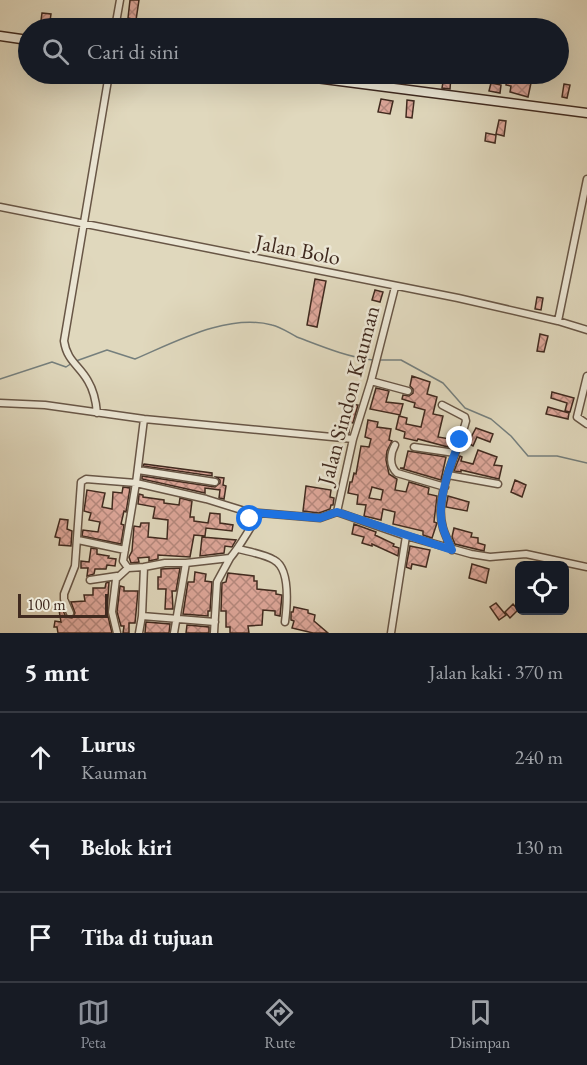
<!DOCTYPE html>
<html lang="id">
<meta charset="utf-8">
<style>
:root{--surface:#171b24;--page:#20242c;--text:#f1f3f6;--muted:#9ea1a6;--line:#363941;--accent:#8c9099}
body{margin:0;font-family:"EB Garamond",serif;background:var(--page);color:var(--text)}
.controls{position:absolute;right:18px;bottom:18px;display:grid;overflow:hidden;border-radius:9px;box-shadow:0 6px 24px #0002}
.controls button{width:54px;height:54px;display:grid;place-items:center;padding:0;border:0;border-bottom:2px solid var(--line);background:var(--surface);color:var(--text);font:30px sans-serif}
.scale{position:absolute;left:18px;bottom:15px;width:90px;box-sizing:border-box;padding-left:6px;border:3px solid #402a1f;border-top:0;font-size:16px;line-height:21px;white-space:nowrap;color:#402a1f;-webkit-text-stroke:4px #ebe6d4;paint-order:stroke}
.stop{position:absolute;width:18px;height:18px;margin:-14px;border:4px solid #1a73e8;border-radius:50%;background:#fff}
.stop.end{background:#1a73e8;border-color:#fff;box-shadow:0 2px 6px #0008}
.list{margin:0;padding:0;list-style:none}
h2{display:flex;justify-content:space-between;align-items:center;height:78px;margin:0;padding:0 24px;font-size:26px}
h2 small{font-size:20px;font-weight:400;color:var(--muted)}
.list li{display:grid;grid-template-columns:39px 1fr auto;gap:18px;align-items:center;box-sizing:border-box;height:90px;padding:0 24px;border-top:2px solid var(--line)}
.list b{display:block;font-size:22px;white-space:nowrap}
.list p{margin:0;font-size:20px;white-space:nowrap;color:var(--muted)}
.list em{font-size:20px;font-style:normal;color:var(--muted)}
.icon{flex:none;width:33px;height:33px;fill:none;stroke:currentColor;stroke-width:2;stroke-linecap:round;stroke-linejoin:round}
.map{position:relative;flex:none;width:587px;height:633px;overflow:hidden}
.search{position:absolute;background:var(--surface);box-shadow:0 6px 24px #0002;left:18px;right:18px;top:18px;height:66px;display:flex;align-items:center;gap:15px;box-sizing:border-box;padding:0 21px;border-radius:33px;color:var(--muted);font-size:22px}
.sheet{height:348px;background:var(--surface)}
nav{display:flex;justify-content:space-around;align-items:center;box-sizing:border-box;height:84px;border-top:2px solid var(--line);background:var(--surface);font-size:16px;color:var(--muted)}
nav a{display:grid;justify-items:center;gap:3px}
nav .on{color:var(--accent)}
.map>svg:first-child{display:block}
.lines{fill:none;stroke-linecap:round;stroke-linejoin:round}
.stream{stroke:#757f7d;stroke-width:1.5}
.building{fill:url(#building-cross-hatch);stroke:#402a1f;stroke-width:1.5;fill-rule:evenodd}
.street-casing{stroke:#685646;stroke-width:9}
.secondary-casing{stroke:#402a1f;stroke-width:11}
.street{stroke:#ebe6d4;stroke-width:6}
.secondary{stroke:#ebe6d4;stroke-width:8}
.route{stroke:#1a73e8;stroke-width:8}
.labels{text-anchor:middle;stroke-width:5;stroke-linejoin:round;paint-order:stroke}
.street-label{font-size:22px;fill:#402a1f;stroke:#ebe6d4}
</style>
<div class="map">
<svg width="587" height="633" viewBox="0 0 587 633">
<defs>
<pattern id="building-cross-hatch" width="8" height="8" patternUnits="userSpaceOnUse" patternTransform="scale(1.5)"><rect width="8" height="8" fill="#dea79a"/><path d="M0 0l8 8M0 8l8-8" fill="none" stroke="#b5887d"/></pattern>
</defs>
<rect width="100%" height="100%" fill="#e0d8bd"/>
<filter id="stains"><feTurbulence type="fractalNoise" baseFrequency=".00333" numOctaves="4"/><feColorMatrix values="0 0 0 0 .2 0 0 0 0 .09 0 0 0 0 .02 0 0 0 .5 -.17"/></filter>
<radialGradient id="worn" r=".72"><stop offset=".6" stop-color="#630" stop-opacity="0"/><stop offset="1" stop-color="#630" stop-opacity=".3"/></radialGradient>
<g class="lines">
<!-- stream -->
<path class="stream" d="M377,360H401L443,383L465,408L491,419L511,436L528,456H557L587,463
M76,361L107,350L135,359C175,342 228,313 272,325C281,327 289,333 297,337C321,346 347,357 373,360
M0,379L52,362L66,367L72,363"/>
</g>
<!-- building -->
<path class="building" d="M130,0H139L136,20L128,18Z
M42,13L51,14L49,28H40Z
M190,74L202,75L201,83L189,80Z
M508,74L520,75L519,81L531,83L528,97L510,92L511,86L506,85Z
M444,76L451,77L450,89L442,88Z
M491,83L501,85L500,93L489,91Z
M564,84L570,85L567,98L562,97Z
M381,99L393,101L390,114L378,112Z
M407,100L414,101L412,118L406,117Z
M499,120L506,121L504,136L496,134Z
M486,133L496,135L495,143L485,141Z
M315,279L326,281L317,327L307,325Z
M375,290L383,292L380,302L372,300Z
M537,297L543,298L541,310L535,309Z
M540,334L548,336L544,352L537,351Z
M412,376L430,382L427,394L437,397L433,414L443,416L438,437L450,439L448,447L418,439L417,441L404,438L405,432L396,429L399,416L407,418L406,424L421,427L425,410L414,407L415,403L402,399L403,395L409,396L413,393V389L410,386Z
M376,388L389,391L386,402L403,404L400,415L370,409Z
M552,392L574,398L570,412L565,411L567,403L551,398Z
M351,404L358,405L353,423L350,422L349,433L340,432L341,420H344L345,413L350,414Z
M548,407L569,413L568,419L546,414Z
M368,420L378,422L377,427L391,429L389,440L392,441L387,451L386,460L389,474L397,479L395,490L406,492L409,482L429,488L428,494L437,496L434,522L437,523L432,538L423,535V531L393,524L395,512L383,509L381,520L364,516L366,505L357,504L358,495L348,493L350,482H352L354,473L356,474L361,446L369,447L371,439L365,437ZM372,487L383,490L381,500L369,498Z
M476,428L493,434L490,442L477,437L473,446L468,443Z
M478,450L497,457L494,465L502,466L499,479L461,470V472L454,471L460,456L462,457L461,461L473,464Z
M408,451L446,457L441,480L400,468H404Z
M144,464L212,473V476L143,466Z
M142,476L215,487L220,483V480L216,477L224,478L223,485L226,486L224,499L219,498L220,490L205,488V493L142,479Z
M515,480L526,485L522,497L511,492Z
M306,486L331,490L330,497L334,498L333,505H331L330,509L319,513L303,511Z
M123,487L130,488L126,512L124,511L121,524L124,525L121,544L82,536L83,530L98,532L100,522L89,520L91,513L84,511L87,490L105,493L102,507L112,509L113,492L122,493Z
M139,494L143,495V497L164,500V503L179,505L180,498L192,501L190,517H194V521L208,523L210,513L220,514V523L233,525L232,531L206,528L205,536L194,535L190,557L158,555V559L149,561V557L138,558L139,562L131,563L129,557L132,551L134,526L140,527L141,523H149L148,537L167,539L168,520L153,518L155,507L138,504Z
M448,496L469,502L467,511L446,507Z
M60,519L68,520L67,529L72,531L71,546L59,545L60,538L55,537Z
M354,524L376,532L375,535L394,544L393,546L399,548L398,556L372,544V546L362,543L364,537L352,534Z
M454,528L472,533L471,537L478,538V543L485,545L484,551L455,544L452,537Z
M202,537L236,540L232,547L225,546L224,553L200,556Z
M410,546L430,550L426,567L412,564L411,569L406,567Z
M91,548L97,549V554L109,556L108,558L116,559L115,566L107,565L106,569H95L94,574L87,576L88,568H81V561L89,562Z
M472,564L489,569L486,583L469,578Z
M180,568L176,591H172L173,609H165L166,589H158V577H161V569Z
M195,572L206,574L205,581L212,582L210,611H208V616L183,614L188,582H194Z
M228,573L254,576V581H257V589L276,591V594L282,595L280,616L275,615V611L263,610L262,625L248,626L249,633H230V627H226V611H221L222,583L226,582Z
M109,582L107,612L112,633H58L57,627H54L55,621L61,622L58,604H60L66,617L72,618L75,613L71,602L85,601L84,595H93V588H105L106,583Z
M120,586L124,587V591H138L135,623H129V633H123L124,626H121L117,612Z
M496,603L506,615L499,620L490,607Z
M513,604L518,610L510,618L505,612Z
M294,607L308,610V613L315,615L314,621L328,633H313L292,628L294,621L291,620V612H293Z
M146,622L170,624L169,633H145Z
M187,625L209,627V633H186Z"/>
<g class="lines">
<defs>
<path id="street" d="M115,28L120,0
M0,207L458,298L558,321L587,330
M558,321L587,179
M587,376L577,417L587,424
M371,381L408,391
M0,403L45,405L144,419L353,439
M442,405L465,417L466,421C458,452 433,496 443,528C445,535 449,543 452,550
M97,413C96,401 94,391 88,381C79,365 67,361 64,341L109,74
M395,445C390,454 389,466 397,473L445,487
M414,447L455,453
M138,470L215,482
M448,475L498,484
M337,512L353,439L371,381L395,287
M78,540L125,550
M238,549C250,552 264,554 274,560C291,569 287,606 285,622
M144,567L165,563H186
M90,580L117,576
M70,613L64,599V594L75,566L81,482L86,479L136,483L144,419
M142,616L215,622
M117,633L112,612L116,579L128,568
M139,633L142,616L144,567L128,568L123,561L136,483L206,499L248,512L320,518L337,512L403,535L471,554L490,557L526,554L587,567
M174,633L186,563L230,558C242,544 249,528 260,514
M214,633L217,582L230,558
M391,633L406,536"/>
<path id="secondary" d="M0,36L28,40
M285,74L587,113"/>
</defs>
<!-- street casing -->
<use href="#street" class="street-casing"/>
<!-- secondary casing -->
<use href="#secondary" class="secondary-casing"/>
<!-- street -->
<use href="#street" class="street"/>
<!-- secondary -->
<use href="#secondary" class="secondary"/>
</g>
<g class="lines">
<!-- route -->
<path class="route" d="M250,519L248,512L320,518L337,512L452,550C449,543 445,535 443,528C435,504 451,462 460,440"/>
</g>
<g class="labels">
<!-- street labels -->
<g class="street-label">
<text transform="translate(298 249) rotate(11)" y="8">Jalan Bolo</text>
<text transform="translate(348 395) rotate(-75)" y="8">Jalan Sindon Kauman</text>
</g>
</g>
<rect width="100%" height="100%" filter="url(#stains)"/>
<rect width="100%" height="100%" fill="url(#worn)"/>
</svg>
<div class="controls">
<button><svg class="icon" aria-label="locate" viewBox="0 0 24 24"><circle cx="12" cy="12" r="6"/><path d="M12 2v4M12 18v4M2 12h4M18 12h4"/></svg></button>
</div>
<div class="scale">100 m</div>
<div class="stop" style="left:250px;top:519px"></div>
<div class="stop end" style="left:460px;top:440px"></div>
<div class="search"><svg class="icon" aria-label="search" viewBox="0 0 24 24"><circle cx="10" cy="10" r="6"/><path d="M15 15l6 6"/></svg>Cari di sini</div>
</div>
<section class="sheet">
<h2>5 mnt<small>Jalan kaki · 370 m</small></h2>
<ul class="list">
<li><svg class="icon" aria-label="ahead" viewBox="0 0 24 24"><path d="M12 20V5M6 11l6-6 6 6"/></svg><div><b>Lurus</b><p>Kauman</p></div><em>240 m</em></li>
<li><svg class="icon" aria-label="left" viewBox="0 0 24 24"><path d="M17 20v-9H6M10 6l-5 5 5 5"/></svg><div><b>Belok kiri</b></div><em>130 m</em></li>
<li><svg class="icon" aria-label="arrive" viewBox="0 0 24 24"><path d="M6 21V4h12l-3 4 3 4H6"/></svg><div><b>Tiba di tujuan</b></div></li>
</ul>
</section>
<nav>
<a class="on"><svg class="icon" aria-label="map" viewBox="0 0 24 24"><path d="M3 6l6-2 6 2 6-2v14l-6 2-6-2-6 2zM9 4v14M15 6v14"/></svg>Peta</a>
<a><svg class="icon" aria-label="directions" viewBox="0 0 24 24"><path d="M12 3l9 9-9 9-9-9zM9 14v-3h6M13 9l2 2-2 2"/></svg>Rute</a>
<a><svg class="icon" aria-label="saved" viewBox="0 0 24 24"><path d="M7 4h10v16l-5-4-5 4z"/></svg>Disimpan</a>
</nav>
